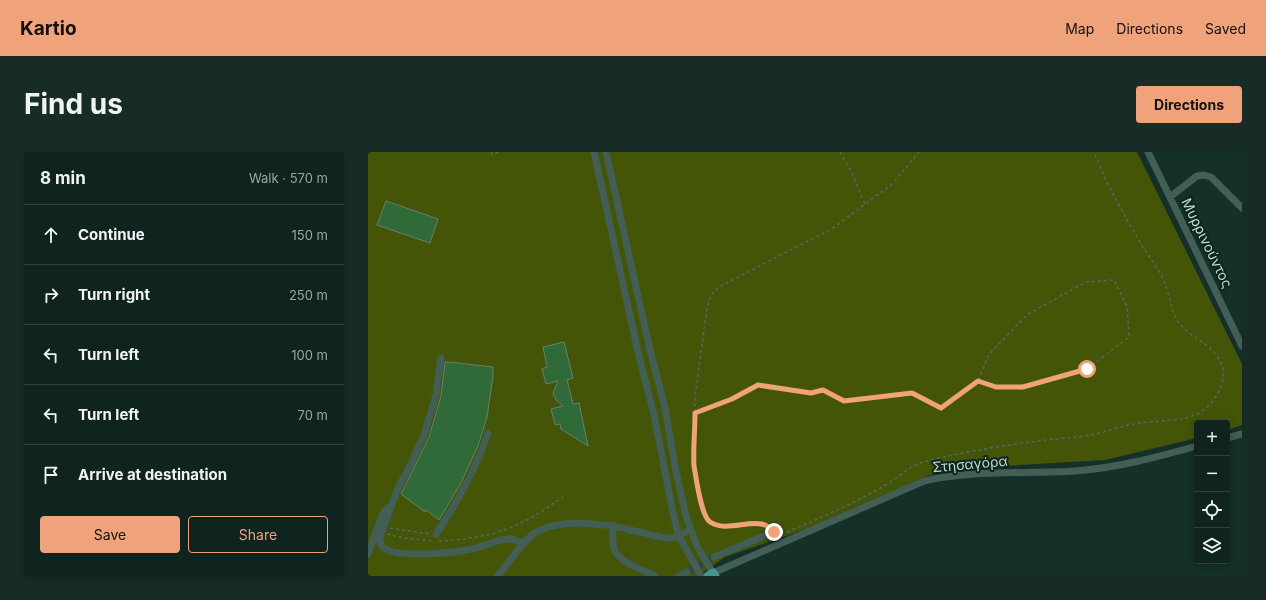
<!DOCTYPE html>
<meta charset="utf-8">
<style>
:root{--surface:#0f241e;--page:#182c27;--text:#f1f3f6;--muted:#9ba4a4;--line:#2f413c;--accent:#f0a27a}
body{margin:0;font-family:Inter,sans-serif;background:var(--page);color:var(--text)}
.controls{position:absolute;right:12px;bottom:12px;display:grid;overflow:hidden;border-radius:4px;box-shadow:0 2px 10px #0003}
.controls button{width:36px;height:36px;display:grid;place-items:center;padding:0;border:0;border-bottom:1px solid var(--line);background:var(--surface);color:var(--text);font:20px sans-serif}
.stop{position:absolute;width:12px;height:12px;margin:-9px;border:3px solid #f0a27a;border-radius:50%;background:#fff}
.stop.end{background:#f0a27a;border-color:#fff;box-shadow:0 1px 4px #0008}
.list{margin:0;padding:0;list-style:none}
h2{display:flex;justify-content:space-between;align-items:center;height:52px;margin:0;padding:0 16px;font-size:17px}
h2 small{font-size:13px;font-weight:400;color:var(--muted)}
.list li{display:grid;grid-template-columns:26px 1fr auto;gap:12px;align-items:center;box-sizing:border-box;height:60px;padding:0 16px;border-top:1px solid var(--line)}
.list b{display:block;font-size:15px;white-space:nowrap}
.list em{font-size:13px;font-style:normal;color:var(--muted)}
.actions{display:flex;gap:8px;padding:12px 16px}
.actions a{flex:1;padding:9px 0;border:1px solid var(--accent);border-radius:4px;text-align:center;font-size:14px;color:var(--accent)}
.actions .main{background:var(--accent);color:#111}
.icon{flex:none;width:22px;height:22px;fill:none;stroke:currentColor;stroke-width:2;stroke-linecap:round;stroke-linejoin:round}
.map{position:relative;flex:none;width:874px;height:424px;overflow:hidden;border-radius:4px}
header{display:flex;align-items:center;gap:24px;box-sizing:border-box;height:56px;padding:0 20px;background:var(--accent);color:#111}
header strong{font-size:19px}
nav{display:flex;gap:22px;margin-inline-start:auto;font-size:14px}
.intro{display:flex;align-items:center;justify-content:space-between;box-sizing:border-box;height:96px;padding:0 24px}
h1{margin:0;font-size:28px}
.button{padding:10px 18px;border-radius:4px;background:var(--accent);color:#111;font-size:14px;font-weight:700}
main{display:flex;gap:24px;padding:0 24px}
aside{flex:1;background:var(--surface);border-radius:4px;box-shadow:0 2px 10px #0003}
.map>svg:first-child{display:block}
.green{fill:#445508}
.building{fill:#306a39;stroke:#6a7f6c}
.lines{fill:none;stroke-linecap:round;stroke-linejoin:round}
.minor-tunnel{stroke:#2f4941;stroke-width:7;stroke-dasharray:7 3.5;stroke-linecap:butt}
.path{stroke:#526a63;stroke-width:1.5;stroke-dasharray:3 3;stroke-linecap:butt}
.minor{stroke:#425e55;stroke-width:7}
.major{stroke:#499390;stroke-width:9}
.route{stroke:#f0a27a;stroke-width:5}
.labels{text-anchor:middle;stroke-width:4;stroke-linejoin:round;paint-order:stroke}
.street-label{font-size:14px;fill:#c6d6d0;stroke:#0a261e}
</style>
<header>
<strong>Kartio</strong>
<nav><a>Map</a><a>Directions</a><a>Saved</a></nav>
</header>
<div class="intro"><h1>Find us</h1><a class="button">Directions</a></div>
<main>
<aside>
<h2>8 min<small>Walk · 570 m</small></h2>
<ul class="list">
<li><svg class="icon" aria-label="ahead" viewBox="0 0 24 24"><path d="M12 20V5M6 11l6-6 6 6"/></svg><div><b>Continue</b></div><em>150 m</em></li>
<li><svg class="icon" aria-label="right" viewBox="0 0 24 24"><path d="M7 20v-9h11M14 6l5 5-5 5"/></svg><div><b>Turn right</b></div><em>250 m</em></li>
<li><svg class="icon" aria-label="left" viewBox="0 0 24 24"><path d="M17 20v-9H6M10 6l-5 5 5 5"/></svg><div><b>Turn left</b></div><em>100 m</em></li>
<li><svg class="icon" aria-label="left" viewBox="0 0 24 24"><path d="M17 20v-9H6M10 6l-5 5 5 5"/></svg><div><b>Turn left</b></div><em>70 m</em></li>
<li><svg class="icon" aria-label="arrive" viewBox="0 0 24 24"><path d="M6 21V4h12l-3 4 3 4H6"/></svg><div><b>Arrive at destination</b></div></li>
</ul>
<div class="actions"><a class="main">Save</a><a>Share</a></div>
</aside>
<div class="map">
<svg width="874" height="424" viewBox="0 0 874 424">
<rect width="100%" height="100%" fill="#143028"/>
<!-- green -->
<path class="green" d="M0,0H769L874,212V273L859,278V271H829V286L737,308L620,315L581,319L559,324L435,378L357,405L330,424H0Z"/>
<!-- building -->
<path class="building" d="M18,49L70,67L62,91L9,73Z
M196,190L205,226L199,228L205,252L211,251L220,294L193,277L192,272L187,273L183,257L195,254L188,248L185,242L190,229L178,232L174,217L179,215L175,195Z
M77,210L82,211V210L125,215V224L119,265L110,294L93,331L71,368L58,358L57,360L33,342L61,285L73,244Z"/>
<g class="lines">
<!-- minor-tunnel -->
<path class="minor-tunnel" d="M319,420L346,405"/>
<!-- path -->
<path class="path" d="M123,0L124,2L133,0
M472,0L484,21L497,52
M327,261L364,247L390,233L443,241L455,239L476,249L544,241L573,256L610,229L621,202L660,162L718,130L746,128L759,154L761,185L719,217L655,235H628L610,229
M401,375L398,372L392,371L366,374H350L340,369L335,357L326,314L327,245L339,155L343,143L351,135L465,76L524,32L551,0
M22,376L62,382
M413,381L419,380C452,366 485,352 516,334C529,327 539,316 552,311C592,300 631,294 671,289C689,286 712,286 728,282C741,279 753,274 766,272C788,267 814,272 834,259C850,248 862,224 851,207C841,190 819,184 809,168C802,155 801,138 794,125C788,113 780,103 773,92C756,62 738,32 726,0
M19,382L37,386L65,389
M71,389C99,388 129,383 155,370C169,363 182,354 195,345"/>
<!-- minor -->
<path class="minor" d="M226,0L270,200L286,263L306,366L311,384L333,424
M238,0L282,198L297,256L308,320L318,364L329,394L345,421L556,329C603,318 659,322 707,319C749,316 789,305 829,294
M780,0L874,194
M802,45L829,24L836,23L843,25L874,56
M73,206L68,243L56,283L42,314L30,336L12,385C12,389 12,393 16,396C29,406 83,401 99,398C112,396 130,387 141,387C147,387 152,390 156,392
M859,286L874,282
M245,373C245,381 244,389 246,396C249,410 275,418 287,424
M68,382C89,351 108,318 120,281
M0,402L14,363L20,355
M346,405L406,380
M129,424C140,413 151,394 163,384C187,364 239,372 267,379C278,381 291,387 303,386C310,386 316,381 322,377
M311,424L319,420"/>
<!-- major -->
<path class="major" d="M340,424L345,421L347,424"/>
</g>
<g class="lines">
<!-- route -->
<path class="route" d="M406,380C391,360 362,383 342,370C333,364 328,325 326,314C325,297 327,279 327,261L364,247L390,233L443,241L455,238L476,249L544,241L573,256L610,229L628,235H655L719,217"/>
</g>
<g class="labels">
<!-- street labels -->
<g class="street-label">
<text transform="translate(839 91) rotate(64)" y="5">Μυρρινούντος</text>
<text transform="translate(602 312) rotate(-5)" y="5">Στησαγόρα</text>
</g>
</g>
</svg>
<div class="controls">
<button>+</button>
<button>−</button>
<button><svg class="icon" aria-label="locate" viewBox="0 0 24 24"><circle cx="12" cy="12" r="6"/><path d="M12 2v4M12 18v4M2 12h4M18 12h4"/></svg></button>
<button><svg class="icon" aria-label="layers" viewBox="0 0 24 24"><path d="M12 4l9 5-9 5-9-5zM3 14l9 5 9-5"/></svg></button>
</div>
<div class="stop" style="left:719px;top:217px"></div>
<div class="stop end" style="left:406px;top:380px"></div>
</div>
</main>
